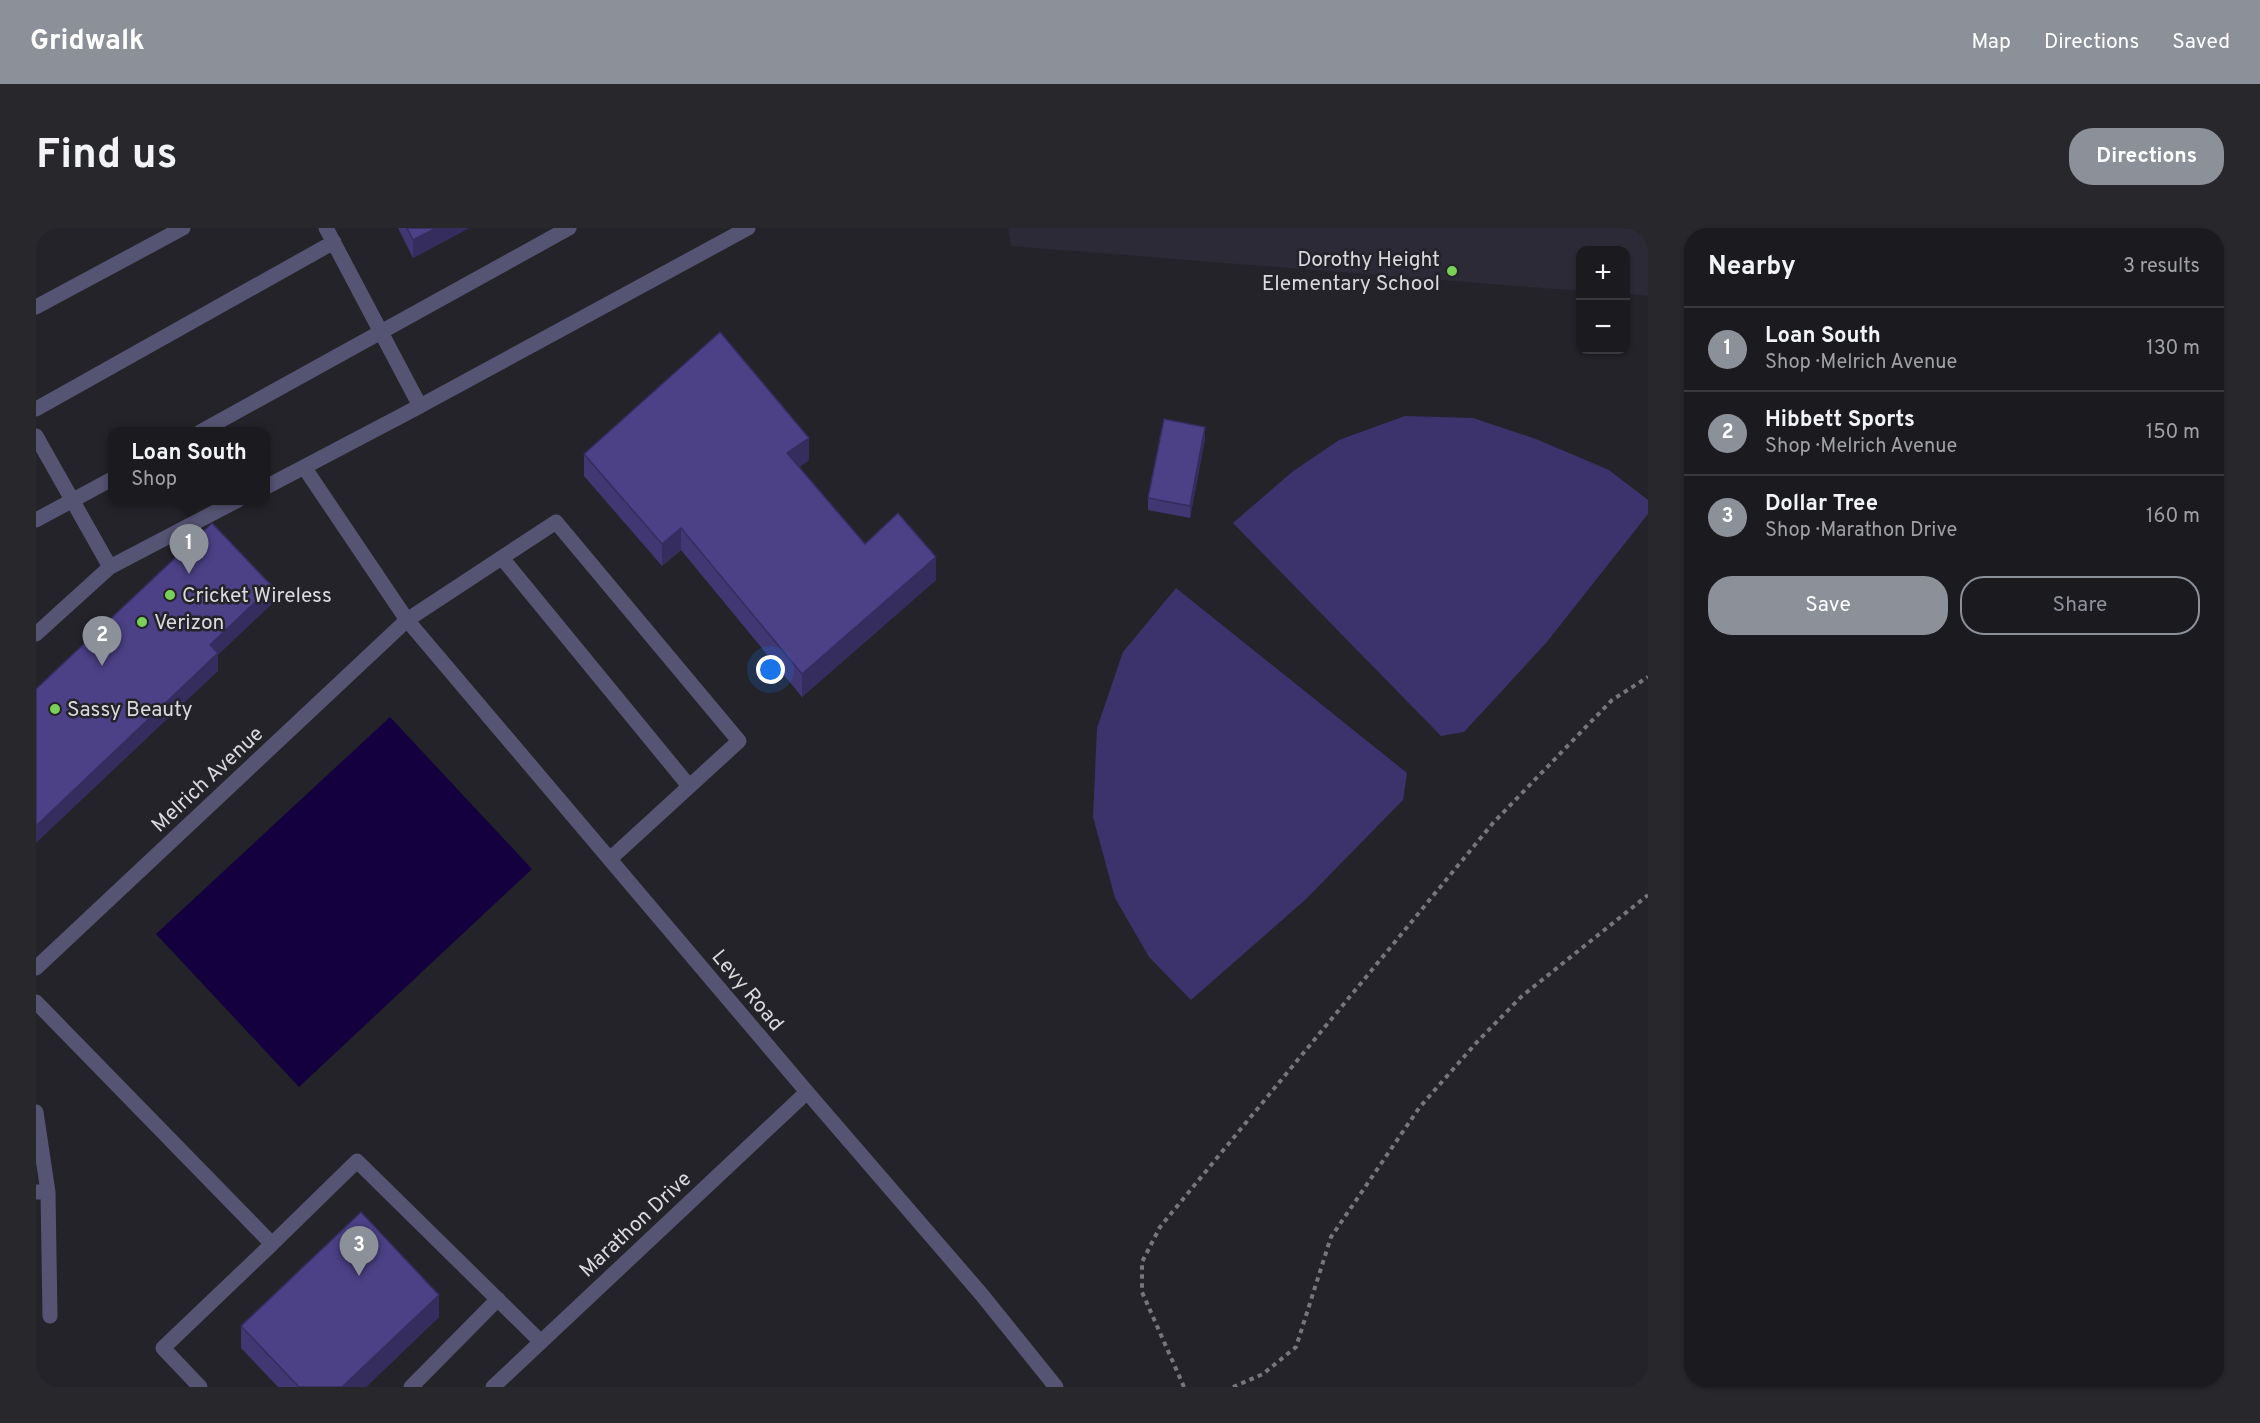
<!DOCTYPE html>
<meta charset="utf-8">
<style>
:root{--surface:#1a1a1f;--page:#27272c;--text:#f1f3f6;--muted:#9fa1a4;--line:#38383d;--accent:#8c9099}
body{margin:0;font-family:Overpass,sans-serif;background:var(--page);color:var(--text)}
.controls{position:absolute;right:18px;top:18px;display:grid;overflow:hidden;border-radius:12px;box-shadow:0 2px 4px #0004}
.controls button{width:54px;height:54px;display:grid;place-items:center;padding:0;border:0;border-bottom:2px solid var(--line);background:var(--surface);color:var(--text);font:30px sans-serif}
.you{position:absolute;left:735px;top:442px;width:21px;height:21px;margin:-15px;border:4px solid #fff;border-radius:50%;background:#1a73e8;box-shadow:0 0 0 9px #1a73e833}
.badge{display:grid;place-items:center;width:39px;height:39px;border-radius:50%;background:var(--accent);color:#fff;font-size:20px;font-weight:700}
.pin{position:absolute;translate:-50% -50px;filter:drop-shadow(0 2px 3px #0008)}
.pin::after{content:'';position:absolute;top:32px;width:21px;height:18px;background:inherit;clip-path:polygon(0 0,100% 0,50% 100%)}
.popup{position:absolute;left:72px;top:199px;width:162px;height:78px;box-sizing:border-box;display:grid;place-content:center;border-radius:12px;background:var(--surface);filter:drop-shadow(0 2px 4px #0005);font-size:20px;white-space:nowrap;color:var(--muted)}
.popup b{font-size:22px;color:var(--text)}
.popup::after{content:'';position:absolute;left:50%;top:100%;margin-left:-12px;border:12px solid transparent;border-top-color:var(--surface)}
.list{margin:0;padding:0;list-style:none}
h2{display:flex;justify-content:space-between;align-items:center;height:78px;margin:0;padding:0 24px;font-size:26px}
h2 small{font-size:20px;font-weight:400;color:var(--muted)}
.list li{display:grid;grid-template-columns:39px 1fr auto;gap:18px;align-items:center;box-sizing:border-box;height:84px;padding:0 24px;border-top:2px solid var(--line)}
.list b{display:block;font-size:22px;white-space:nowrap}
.list p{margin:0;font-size:20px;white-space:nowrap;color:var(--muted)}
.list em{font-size:20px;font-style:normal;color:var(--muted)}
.actions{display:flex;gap:12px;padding:18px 24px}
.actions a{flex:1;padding:14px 0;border:2px solid var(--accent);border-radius:24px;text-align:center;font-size:21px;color:var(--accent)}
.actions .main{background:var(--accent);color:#fff}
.map{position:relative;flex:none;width:1612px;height:1159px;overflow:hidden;border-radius:24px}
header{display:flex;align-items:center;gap:36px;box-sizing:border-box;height:84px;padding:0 30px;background:var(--accent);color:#fff}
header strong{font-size:28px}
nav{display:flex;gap:33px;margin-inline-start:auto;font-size:21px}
.intro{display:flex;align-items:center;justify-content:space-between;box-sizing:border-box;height:144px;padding:0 36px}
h1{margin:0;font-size:42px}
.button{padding:15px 27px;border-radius:24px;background:var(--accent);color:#fff;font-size:21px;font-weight:700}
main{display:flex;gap:36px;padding:0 36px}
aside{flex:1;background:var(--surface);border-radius:24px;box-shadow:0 2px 4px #0004}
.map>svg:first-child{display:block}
.built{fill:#2b2a36}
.green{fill:#3c336c}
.water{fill:#14003e}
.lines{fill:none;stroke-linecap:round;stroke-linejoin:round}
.path{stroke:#76767b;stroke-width:4;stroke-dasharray:4.5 4.5;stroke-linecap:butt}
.service{stroke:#565473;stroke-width:15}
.minor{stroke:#565473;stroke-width:15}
.wall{fill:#413773}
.shaded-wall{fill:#352d5e}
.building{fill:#4c4086;stroke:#352d5e;stroke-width:1.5}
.poi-dot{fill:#79d158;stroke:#232329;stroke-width:2}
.labels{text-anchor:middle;stroke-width:5;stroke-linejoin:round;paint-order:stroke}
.poi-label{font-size:21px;fill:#dadade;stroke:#232329;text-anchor:start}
.street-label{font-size:21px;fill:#dadade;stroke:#232329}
</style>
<header>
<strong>Gridwalk</strong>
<nav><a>Map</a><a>Directions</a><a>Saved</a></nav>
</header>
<div class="intro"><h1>Find us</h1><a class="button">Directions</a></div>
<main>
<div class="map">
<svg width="1612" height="1159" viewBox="0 0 1612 1159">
<rect width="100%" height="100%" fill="#232329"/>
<!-- built -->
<path class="built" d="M972,0H1612V68L1590,66V22H1544V63L975,18Z"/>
<!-- green -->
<path class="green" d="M1369,188L1437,190L1500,211L1573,242L1612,272V286L1510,415L1428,504L1405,508L1197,295L1256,244L1303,212Z
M1140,360L1371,545L1367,572L1269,672L1155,772L1113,729L1079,670L1057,589L1061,500L1087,424Z"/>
<!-- water -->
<path class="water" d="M354,489L496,641L263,859L120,706Z"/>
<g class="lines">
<!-- path -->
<path class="path" d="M1148,1159L1106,1064V1034L1124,999L1457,595L1576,472L1612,449
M1197,1159L1227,1146L1260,1119L1295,1009L1383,880L1441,814L1486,768L1612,667"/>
<!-- service -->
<path class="service" d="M0,79L147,0
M384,178L712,0
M0,181L298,14
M164,204L533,0
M0,208L74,339L202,272
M268,239L371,392L520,294L703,513L574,631
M230,259L384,178L290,0
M0,292L76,251
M466,330L653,558
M0,406L74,339
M0,774L236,1016L321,933L505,1114
M0,884L12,964H0
M12,964L14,1088
M164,1159L127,1120L236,1016
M375,1159L462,1071"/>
<!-- minor -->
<path class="minor" d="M0,740L371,392L771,864L946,1067L1020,1159
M457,1159L771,864"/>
</g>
<!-- wall -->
<path class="wall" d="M362,0H433L377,30Z
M1169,211L1154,290L1112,282V270Z
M548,226L773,232L763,239L829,316L900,352L766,469L645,322L626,338L548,248Z
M403,1089L330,1159H242L205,1120V1098Z"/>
<!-- shaded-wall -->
<path class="shaded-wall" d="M400,0H433L377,30V12Z
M1169,199V211L1154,290V278Z
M773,210V232L751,248V225Z
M645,300V322L626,338V316Z
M900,329V352L766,469V446Z
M236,358V376L182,427V443L0,615V598L174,417Z
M403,1067V1089L330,1159H306Z"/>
<!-- building -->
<path class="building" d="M371,0H400L377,12Z
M684,104L773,210L751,225L829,316L862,285L900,329L766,446L645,300L626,316L548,226Z
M1128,191L1169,199L1154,278L1112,270Z
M176,295L236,358L174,417L182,425L0,598V461Z
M325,984L403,1067L306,1159H263L205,1098Z"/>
<!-- markers -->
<g class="poi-dot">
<circle cx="1416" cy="43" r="6"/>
<circle cx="134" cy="367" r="6"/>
<circle cx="106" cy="394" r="6"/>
<circle cx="19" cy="481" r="6"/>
</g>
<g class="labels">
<!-- poi labels -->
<g class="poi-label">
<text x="1404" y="38" text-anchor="end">Dorothy Height<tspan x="1404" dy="24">Elementary School</tspan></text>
<text x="146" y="374">Cricket Wireless</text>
<text x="118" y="401">Verizon</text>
<text x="31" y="488">Sassy Beauty</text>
</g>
<!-- street labels -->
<g class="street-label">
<text transform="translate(171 551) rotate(-43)" y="7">Melrich Avenue</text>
<text transform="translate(712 762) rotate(50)" y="7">Levy Road</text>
<text transform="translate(599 996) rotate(-43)" y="7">Marathon Drive</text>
</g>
</g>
</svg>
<div class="controls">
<button>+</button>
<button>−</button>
</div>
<div class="you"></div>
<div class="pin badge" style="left:153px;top:346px">1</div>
<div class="popup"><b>Loan South</b>Shop</div>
<div class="pin badge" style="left:66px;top:438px">2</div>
<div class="pin badge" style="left:323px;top:1048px">3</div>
</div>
<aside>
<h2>Nearby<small>3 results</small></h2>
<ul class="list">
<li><span class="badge">1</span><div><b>Loan South</b><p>Shop · Melrich Avenue</p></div><em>130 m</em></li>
<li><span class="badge">2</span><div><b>Hibbett Sports</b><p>Shop · Melrich Avenue</p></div><em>150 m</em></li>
<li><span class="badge">3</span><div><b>Dollar Tree</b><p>Shop · Marathon Drive</p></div><em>160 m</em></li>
</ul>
<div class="actions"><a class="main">Save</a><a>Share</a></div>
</aside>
</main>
